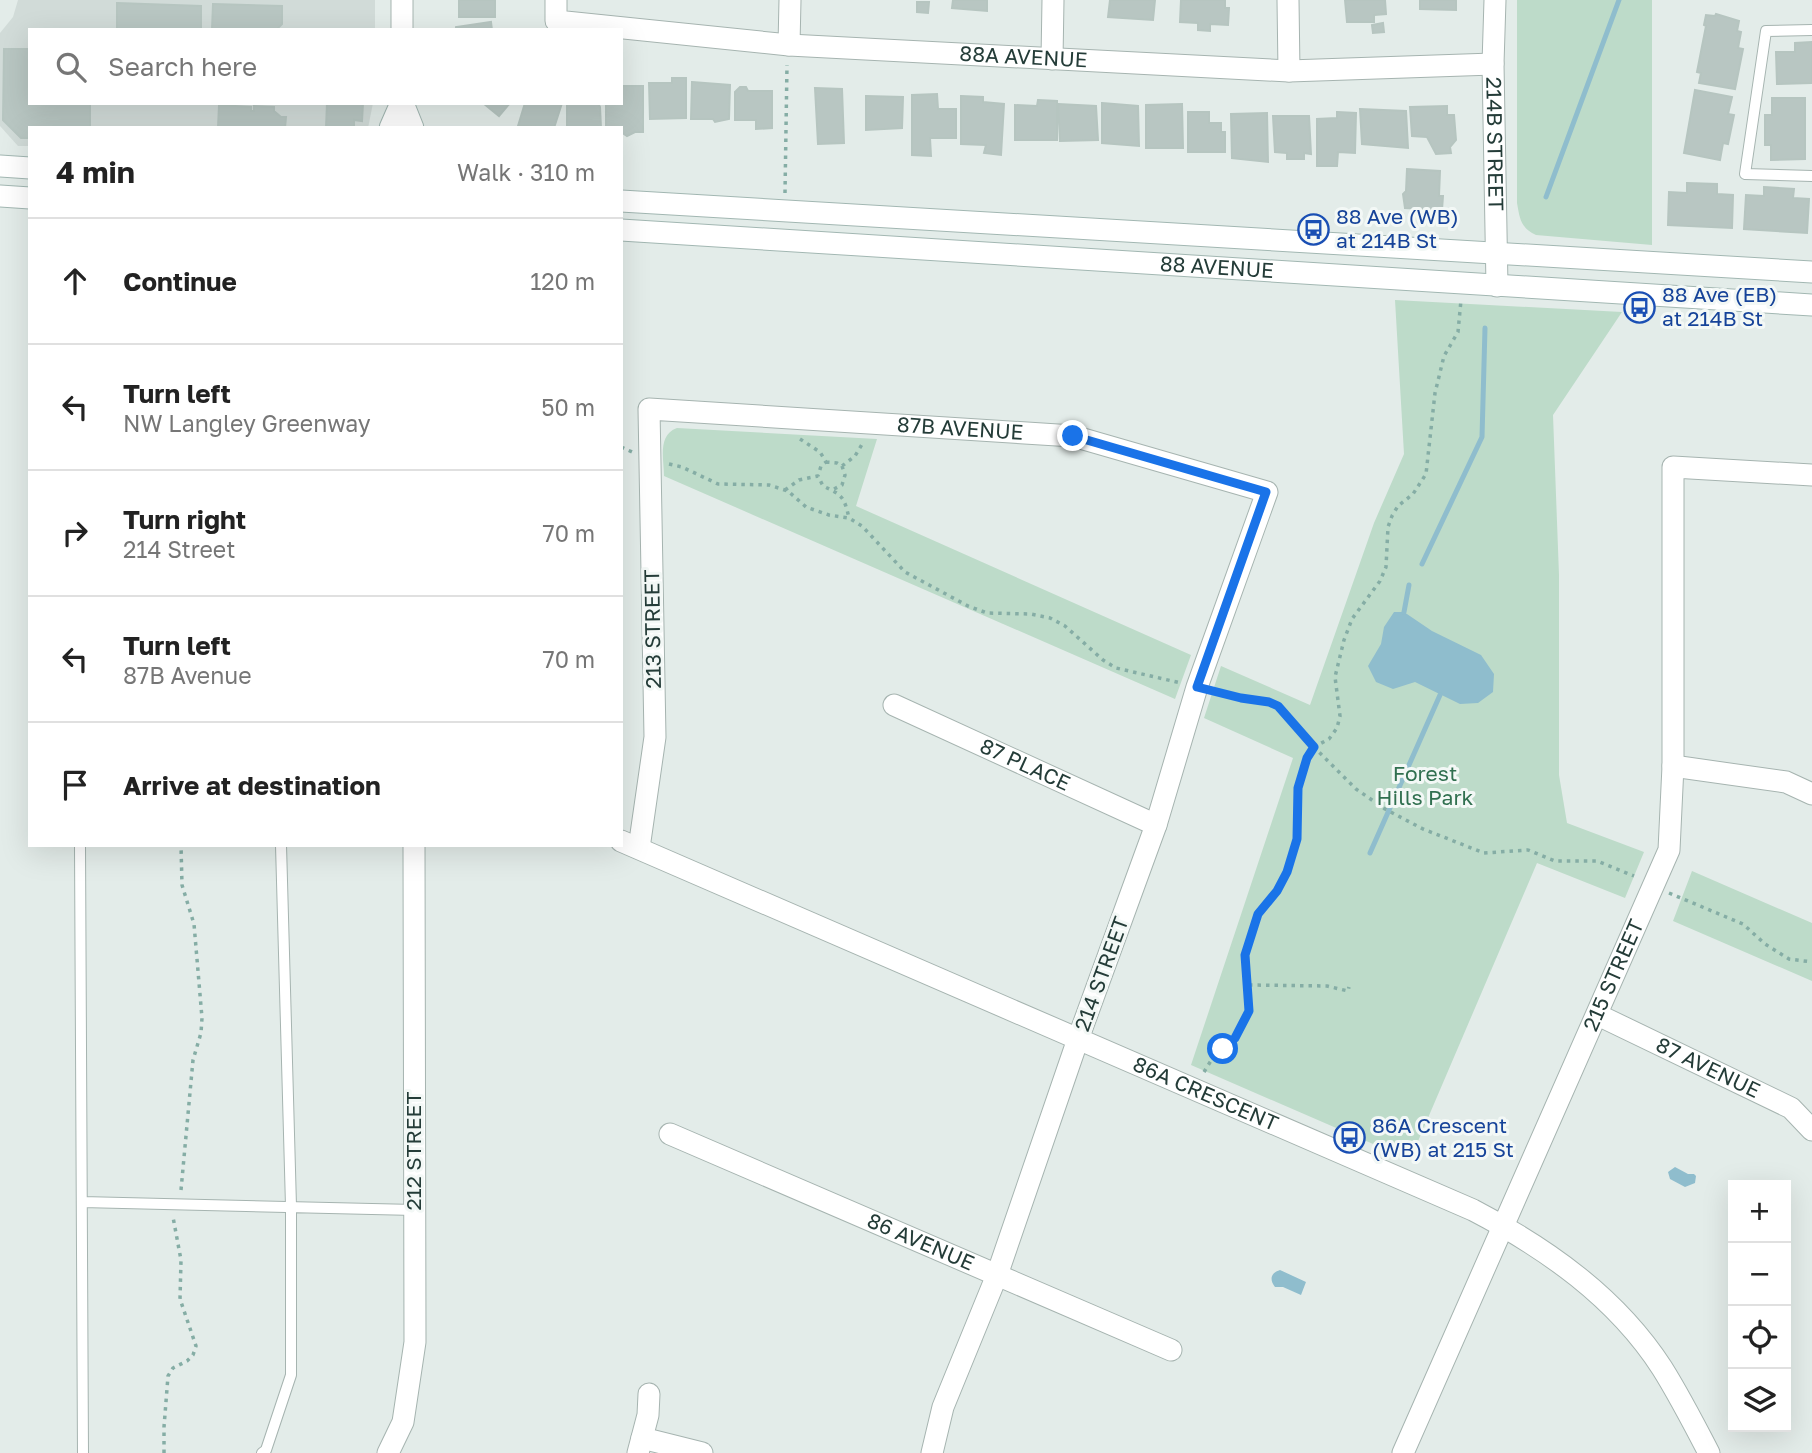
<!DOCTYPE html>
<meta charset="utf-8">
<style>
:root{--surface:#fff;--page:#f6f6f6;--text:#222;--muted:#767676;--line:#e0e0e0}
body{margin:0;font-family:"Golos Text",sans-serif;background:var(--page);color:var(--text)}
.controls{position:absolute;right:21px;bottom:21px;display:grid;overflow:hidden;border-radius:0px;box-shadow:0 7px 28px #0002}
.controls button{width:63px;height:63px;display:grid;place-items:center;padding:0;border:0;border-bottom:2px solid var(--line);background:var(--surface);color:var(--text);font:35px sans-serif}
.stop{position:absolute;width:21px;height:21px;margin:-16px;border:5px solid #1a73e8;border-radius:50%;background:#fff}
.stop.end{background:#1a73e8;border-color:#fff;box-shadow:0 2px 7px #0008}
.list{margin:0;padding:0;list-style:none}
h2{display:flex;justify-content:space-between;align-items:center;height:91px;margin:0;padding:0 28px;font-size:30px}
h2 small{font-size:23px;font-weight:400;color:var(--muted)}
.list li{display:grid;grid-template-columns:46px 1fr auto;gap:21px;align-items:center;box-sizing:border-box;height:126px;padding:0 28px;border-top:2px solid var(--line)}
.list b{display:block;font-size:26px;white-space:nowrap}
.list p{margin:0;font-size:23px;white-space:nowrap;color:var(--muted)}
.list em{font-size:23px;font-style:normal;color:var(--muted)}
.icon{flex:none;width:38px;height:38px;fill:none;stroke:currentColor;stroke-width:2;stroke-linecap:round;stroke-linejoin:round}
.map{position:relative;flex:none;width:1812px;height:1453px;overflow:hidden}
.search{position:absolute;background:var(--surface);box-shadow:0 7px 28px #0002;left:28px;top:28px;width:595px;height:77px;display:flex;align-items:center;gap:18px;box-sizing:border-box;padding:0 24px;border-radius:0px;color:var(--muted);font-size:26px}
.panel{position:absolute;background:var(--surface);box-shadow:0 7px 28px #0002;left:28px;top:126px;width:595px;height:721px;border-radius:0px}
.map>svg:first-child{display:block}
.built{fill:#d1dbd8}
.green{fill:#bddbc9}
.water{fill:#8fbdcd}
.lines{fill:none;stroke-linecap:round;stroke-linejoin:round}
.stream{stroke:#8fbdcd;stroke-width:5}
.building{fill:#b8c6c2;stroke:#b6c5c0;stroke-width:2}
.service-casing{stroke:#a6b4b0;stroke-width:12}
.minor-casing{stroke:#a6b4b0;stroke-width:23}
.tertiary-casing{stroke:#a6b4b0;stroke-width:23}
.secondary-casing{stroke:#a2b7b2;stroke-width:23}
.path{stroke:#85ada5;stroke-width:3.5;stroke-dasharray:3.5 5;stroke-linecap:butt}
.service{stroke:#fff;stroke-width:10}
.minor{stroke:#fff;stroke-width:21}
.tertiary{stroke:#fff;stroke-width:21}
.secondary{stroke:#fff;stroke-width:21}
.route{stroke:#1a73e8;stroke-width:9}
.labels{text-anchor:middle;stroke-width:6;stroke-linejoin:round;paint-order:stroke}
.street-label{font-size:21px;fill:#243c38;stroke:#f3f8f6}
.transit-label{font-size:21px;fill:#164399;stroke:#f3f8f6;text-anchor:start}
.park-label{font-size:21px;fill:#317050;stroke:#f3f8f6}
</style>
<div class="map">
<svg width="1812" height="1453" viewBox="0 0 1812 1453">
<rect width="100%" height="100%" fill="#e3ece9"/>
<!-- built -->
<path class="built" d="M18,0H375V30H30V103H373L368,128H30V146H18L0,126V33L13,17Z"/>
<!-- green -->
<path class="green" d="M1517,0H1652V245L1536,235C1520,227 1520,219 1517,203Z
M1395,300L1622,312L1553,415L1559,575V775L1567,823L1644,852L1625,898L1537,863L1410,1160L1191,1065L1293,758L1204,718L1221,666L1310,705L1374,523L1404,454Z
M677,428L877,439L856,506L1191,655L1175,699L664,476C664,460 657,435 677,428Z
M1692,871L1812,923V981L1673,921Z"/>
<!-- water -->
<path class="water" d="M1394,612H1404L1432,631L1481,655L1494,674L1493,692L1478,703L1460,704L1415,682L1393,689L1376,682L1368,666L1381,644L1384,627Z
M1675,1167L1688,1174H1694L1696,1176L1695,1183L1685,1187L1670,1179L1668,1172Z
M1280,1270L1306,1282L1301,1295L1283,1287H1275C1269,1279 1271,1273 1280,1270Z"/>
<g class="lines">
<!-- stream -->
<path class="stream" d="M1546,197L1619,0
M1422,564L1482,437L1485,328
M1404,612L1409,585
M1370,853L1440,695"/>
</g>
<!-- building -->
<path class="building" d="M459,0H495V17H459Z
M953,0H987V11L952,8Z
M1110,0H1155L1153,20L1108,17Z
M1181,0H1225V8H1229L1228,25L1210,24V31L1198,30V23L1180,22Z
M1345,0H1385L1386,14L1374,15V22H1347Z
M1420,0H1456V10L1420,9Z
M917,2H929L928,13L917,12Z
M117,3L201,6V30H117Z
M213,4L282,6V24L276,30H212Z
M1716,14L1739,21L1737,31L1741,32L1738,48L1743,49L1735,89L1699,83L1701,73L1697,72L1706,26L1704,25L1706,15L1715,16Z
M491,22L492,30H456V27Z
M1383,23L1384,32L1373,33L1372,25Z
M1812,42V83L1777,84L1776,52H1795V43Z
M4,49H30V103H90V128H30V138H21L3,120Z
M672,78H686V118L650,119L649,83H672Z
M692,82L730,85L729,119L715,122L713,119H691Z
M621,86H643V132H635L627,136L621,132V128H606V103H621Z
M740,87H746L748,91H772V128L756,129V120H735V92Z
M815,88L842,89L844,143L818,144Z
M1695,90L1732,97L1728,114L1734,115L1728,144L1723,143L1720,160L1684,153Z
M937,94L938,109H956V138H930L931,156L912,155V95Z
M866,96L903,97L902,128L866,130Z
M961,96L983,97V102L1004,104L1001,155L984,153L986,145L961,144Z
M1772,98H1805V159L1771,160V145H1765V115H1772Z
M1038,100L1057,101V140H1015V105L1037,106Z
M327,103H363L362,121L354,120V128H326Z
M483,103H510L499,116Z
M525,103H562L554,128L518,126Z
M567,103H598L600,107L601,128H567Z
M1102,103L1138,106L1139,146L1102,143Z
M1058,104L1096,106L1098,140L1060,141Z
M1182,104L1183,148H1146V105Z
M219,105L251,107V111H254V106L274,107V111L281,117H286L285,128H218Z
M1447,106V115H1454L1456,140L1450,147L1451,153L1436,154L1427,137L1412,136L1410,107Z
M1360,109L1406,111L1408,148L1362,144Z
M1188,112H1209V123H1221V132H1225V152H1188Z
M1337,112L1356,113L1355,153L1338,152L1337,166H1317V119L1337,118Z
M1267,113L1268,162L1232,158L1231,114Z
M1273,116H1309L1311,154L1304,153V159H1287V153L1275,152Z
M1407,169L1440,171L1439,196H1443L1442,210L1405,208L1403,194L1406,191Z
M1687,183L1717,184V194L1733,195L1732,228L1668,225L1669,192L1687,193Z
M1764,187L1794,189L1793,198L1809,199L1807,233L1744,229L1746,195L1764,196Z"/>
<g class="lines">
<defs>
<path id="service" d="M1812,30L1766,31L1745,174L1812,176
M80,845L83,1453
M82,1202L415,1210
M262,1453L266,1450L291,1375V1206L281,845"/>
<g id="minor">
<path id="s1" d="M556,0V21L789,45L1289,71L1493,64"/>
<path d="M1288,0L1289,71"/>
<path d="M789,45L790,0"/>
<path d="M1052,59L1053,0"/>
<path id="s2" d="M894,705L1156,825"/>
<path d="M1673,766L1786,782L1812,794"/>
<path id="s3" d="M639,848L655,737L649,409L1073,436L1267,492L1197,687L1156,825L1078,1039L997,1275L943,1407L932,1453"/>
<path id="s4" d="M1598,1015L1791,1108L1812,1130"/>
<path id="s5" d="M670,1134L1171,1350"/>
<path d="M642,1438L702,1453"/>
<path d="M638,1453L648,1415L649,1394"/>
<path id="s6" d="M1403,1453L1669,850L1673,766V467L1812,475"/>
</g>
<g id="tertiary">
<path d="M402,0V30"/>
<path id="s7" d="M1495,0L1493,64L1497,286"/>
<path id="s8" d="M621,841L1473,1210C1546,1248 1616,1297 1662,1368C1679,1395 1694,1424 1709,1453"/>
<path d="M388,1453L403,1422L415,1342L414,845"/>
</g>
<g id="secondary">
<path d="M403,103L413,128"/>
<path d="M390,128L401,103"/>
<path d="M0,166L30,168"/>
<path d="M0,196L30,198"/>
<path d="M621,201L1812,272"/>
<path id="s9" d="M621,230L1812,305"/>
</g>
</defs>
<!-- service casing -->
<use href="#service" class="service-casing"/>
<!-- minor casing -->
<use href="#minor" class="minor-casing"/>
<!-- tertiary casing -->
<use href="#tertiary" class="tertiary-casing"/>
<!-- secondary casing -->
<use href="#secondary" class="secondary-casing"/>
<!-- path -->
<path class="path" d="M785,193L787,65
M800,439L820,452L826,462L821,466L818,476
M621,447L632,452
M826,462L837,463L842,466L855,456L864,441
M669,464L682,467L718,484L769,485L788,491L806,507L829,515L849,518L862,526L905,572L968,606L987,613L1031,614L1050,618L1065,626L1103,660L1116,668L1181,683
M834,489L842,485L845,475L842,466
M785,490L799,480L818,476L823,486C842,495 844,496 849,518
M1215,691L1241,698L1260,699L1278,706L1314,747L1356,789L1385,809L1423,829L1484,853L1528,850L1555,861H1597L1634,876
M1669,893L1743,924L1765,944L1789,959L1812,962
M1249,985L1327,986L1348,991L1349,987
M1204,1072L1212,1059L1235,1038L1249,1011L1245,955L1252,926L1258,914L1277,891L1287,871L1297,839L1298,788L1307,758L1314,747L1329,739L1337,728L1340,716L1335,677L1344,640L1352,619L1380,581L1386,567L1388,527L1392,516L1398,506L1413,494L1426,474L1435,393L1444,356L1458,332L1461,300
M181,1190L193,1060L201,1033L202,1018L194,924L182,885L181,845
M164,1453V1427L168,1376L173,1368L187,1361L193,1355L196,1346L180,1299L181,1260L173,1217"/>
<!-- service -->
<use href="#service" class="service"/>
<!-- minor -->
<use href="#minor" class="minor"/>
<!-- tertiary -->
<use href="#tertiary" class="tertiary"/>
<!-- secondary -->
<use href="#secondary" class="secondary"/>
</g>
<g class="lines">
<!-- route -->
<path class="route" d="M1073,436L1266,492L1197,687L1241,698L1269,702L1278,706L1314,747L1307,758L1298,788L1297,839L1287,872L1277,891L1258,914L1245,955L1249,1011L1235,1038L1223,1049"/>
</g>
<!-- icons -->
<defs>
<symbol id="bus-ring" viewBox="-11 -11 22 22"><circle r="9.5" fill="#f3f8f6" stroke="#1a4fb4" stroke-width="1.5"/><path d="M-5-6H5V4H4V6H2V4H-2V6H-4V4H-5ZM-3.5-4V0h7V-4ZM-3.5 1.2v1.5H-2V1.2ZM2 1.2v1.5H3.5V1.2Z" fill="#1a4fb4"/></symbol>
</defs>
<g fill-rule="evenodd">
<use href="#bus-ring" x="1296" y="212" width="35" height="35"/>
<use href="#bus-ring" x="1622" y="290" width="35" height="35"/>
<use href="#bus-ring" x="1332" y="1120" width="35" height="35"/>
</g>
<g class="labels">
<!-- street labels -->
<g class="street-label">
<text dy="7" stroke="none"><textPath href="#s1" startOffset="490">88A AVENUE</textPath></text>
<text dy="7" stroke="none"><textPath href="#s7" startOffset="144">214B STREET</textPath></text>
<text dy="7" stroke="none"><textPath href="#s9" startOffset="597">88 AVENUE</textPath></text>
<text dy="7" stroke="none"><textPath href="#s3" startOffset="752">87B AVENUE</textPath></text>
<text transform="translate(653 629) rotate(-91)" y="7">213 STREET</text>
<text dy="7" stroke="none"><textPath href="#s2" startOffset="144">87 PLACE</textPath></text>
<text transform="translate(1102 974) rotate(-70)" y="7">214 STREET</text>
<text dy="7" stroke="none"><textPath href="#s6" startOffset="522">215 STREET</textPath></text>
<text dy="7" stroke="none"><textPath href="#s4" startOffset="122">87 AVENUE</textPath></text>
<text dy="7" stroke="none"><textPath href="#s8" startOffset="637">86A CRESCENT</textPath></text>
<text transform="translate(414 1151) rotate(-90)" y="7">212 STREET</text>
<text dy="7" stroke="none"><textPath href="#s5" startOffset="273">86 AVENUE</textPath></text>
</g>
<!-- transit labels -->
<g class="transit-label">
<text x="1336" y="224">88 Ave (WB)<tspan x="1336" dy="24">at 214B St</tspan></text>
<text x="1662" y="302">88 Ave (EB)<tspan x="1662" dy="24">at 214B St</tspan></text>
<text x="1372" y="1133">86A Crescent<tspan x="1372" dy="24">(WB) at 215 St</tspan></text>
</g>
<!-- park labels -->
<g class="park-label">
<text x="1425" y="781">Forest<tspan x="1425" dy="24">Hills Park</tspan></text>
</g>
</g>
</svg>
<div class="controls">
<button>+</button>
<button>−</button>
<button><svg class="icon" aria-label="locate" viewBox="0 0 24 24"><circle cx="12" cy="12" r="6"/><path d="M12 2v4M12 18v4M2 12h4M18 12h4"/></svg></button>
<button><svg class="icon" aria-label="layers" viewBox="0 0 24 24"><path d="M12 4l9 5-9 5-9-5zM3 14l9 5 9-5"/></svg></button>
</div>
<div class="stop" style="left:1223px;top:1049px"></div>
<div class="stop end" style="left:1073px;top:436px"></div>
<div class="search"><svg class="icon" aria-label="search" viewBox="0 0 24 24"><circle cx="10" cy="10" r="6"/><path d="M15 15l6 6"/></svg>Search here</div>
<section class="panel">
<h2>4 min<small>Walk · 310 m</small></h2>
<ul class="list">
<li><svg class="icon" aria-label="ahead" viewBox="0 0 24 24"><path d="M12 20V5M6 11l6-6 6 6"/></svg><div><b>Continue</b></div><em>120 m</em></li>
<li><svg class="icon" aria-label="left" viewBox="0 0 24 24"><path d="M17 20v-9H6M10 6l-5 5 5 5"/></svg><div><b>Turn left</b><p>NW Langley Greenway</p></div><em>50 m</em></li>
<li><svg class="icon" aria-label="right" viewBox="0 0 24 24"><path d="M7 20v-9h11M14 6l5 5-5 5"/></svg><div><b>Turn right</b><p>214 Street</p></div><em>70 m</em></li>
<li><svg class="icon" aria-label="left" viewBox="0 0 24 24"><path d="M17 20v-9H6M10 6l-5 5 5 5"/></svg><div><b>Turn left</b><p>87B Avenue</p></div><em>70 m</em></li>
<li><svg class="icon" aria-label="arrive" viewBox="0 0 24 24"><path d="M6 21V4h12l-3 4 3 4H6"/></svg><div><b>Arrive at destination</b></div></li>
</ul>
</section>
</div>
